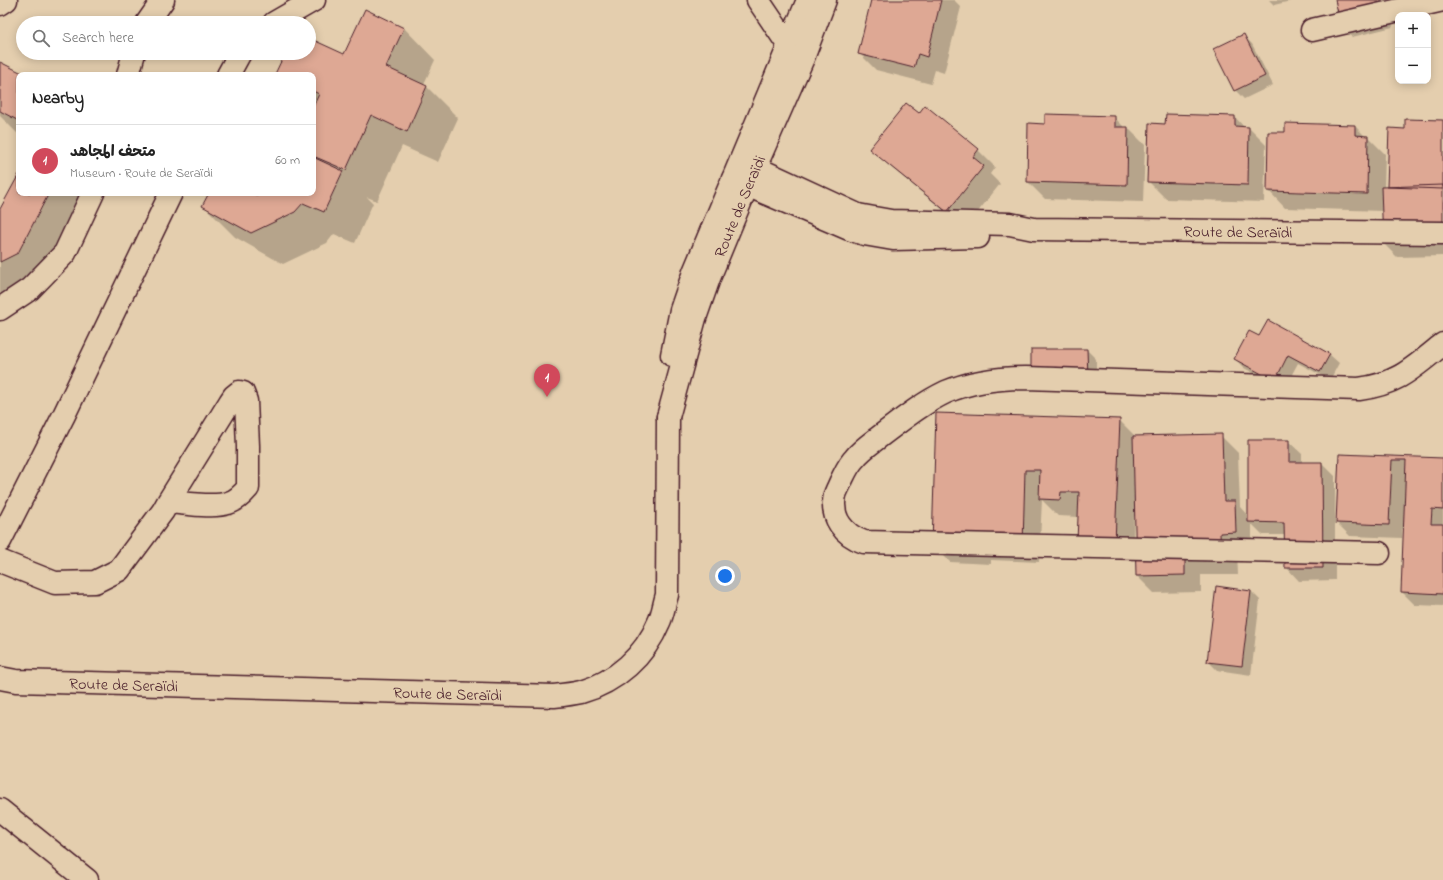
<!DOCTYPE html>
<meta charset="utf-8">
<style>
:root{--surface:#fff;--page:#f6f6f6;--text:#222;--muted:#767676;--line:#e0e0e0;--accent:#d1495b}
body{margin:0;font-family:"Indie Flower","Playpen Sans Arabic",sans-serif;background:var(--page);color:var(--text)}
.controls{position:absolute;right:12px;top:12px;display:grid;overflow:hidden;border-radius:8px;box-shadow:0 2px 10px #0003}
.controls button{width:36px;height:36px;display:grid;place-items:center;padding:0;border:0;border-bottom:1px solid var(--line);background:var(--surface);color:var(--text);font:20px sans-serif}
.you{position:absolute;left:725px;top:576px;width:14px;height:14px;margin:-10px;border:3px solid #fff;border-radius:50%;background:#1a73e8;box-shadow:0 0 0 6px #1a73e833}
.badge{display:grid;place-items:center;width:26px;height:26px;border-radius:50%;background:var(--accent);color:#fff;font-size:13px;font-weight:700}
.pin{position:absolute;translate:-50% -33px;filter:drop-shadow(0 1px 2px #0008)}
.pin::after{content:'';position:absolute;top:21px;width:14px;height:12px;background:inherit;clip-path:polygon(0 0,100% 0,50% 100%)}
.list{margin:0;padding:0;list-style:none}
h2{display:flex;justify-content:space-between;align-items:center;height:52px;margin:0;padding:0 16px;font-size:17px}
h2 small{font-size:13px;font-weight:400;color:var(--muted)}
.list li{display:grid;grid-template-columns:26px 1fr auto;gap:12px;align-items:center;box-sizing:border-box;height:72px;padding:0 16px;border-top:1px solid var(--line)}
.list b{display:block;font-size:15px;white-space:nowrap}
.list p{margin:0;font-size:13px;white-space:nowrap;color:var(--muted)}
.list em{font-size:13px;font-style:normal;color:var(--muted)}
.icon{flex:none;width:22px;height:22px;fill:none;stroke:currentColor;stroke-width:2;stroke-linecap:round;stroke-linejoin:round}
.map{position:relative;flex:none;width:1443px;height:880px;overflow:hidden}
.search{position:absolute;background:var(--surface);box-shadow:0 2px 10px #0003;left:16px;top:16px;width:300px;height:44px;display:flex;align-items:center;gap:10px;box-sizing:border-box;padding:0 14px;border-radius:22px;color:var(--muted);font-size:15px}
.panel{position:absolute;background:var(--surface);box-shadow:0 2px 10px #0003;left:16px;top:72px;width:300px;height:124px;border-radius:8px}
.map>svg:first-child{display:block}
.shadow{fill:#0003}
.building{fill:#dea894;stroke:#4a1f2b}
.lines{fill:none;stroke-linecap:round;stroke-linejoin:round}
.minor-casing{stroke:#4a1f2b;stroke-width:25}
.tertiary-casing{stroke:#4a1f2b;stroke-width:25}
.secondary-casing{stroke:#4a1f2b;stroke-width:25}
.minor{stroke:#e4ceae;stroke-width:22}
.tertiary{stroke:#e4ceae;stroke-width:22}
.secondary{stroke:#e4ceae;stroke-width:22}
.labels{text-anchor:middle;stroke-width:3;stroke-linejoin:round;paint-order:stroke}
.street-label{font-size:16px;fill:#4a1f2b;stroke:#e4ceae}
</style>
<div class="map">
<svg width="1443" height="880" viewBox="0 0 1443 880">
<rect width="100%" height="100%" fill="#e4ceae"/>
<filter id="ink" filterUnits="userSpaceOnUse"><feTurbulence type="fractalNoise" baseFrequency=".025" numOctaves="2"/><feDisplacementMap in="SourceGraphic" scale="8" xChannelSelector="R" yChannelSelector="G"/><feConvolveMatrix kernelMatrix="1 2 1 2 8 2 1 2 1" color-interpolation-filters="sRGB"/></filter>
<g filter="url(#ink)">
<!-- shadow -->
<path class="shadow" d="M872,0H954L961,7L944,73L935,70L931,84L876,70L859,53Z
M1269,0H1295L1274,5Z
M1336,0H1387L1393,27L1352,37L1343,28Z
M404,28L435,60L423,86L427,87L458,118L438,162L402,146L377,201L367,197L373,203L355,243L334,234L327,243L283,264L235,237L204,206L211,193H250L256,196L269,193H313V75H278L277,74L286,53H309V39L345,55Z
M1243,35L1252,44L1273,85L1244,99L1235,90Z
M0,63L23,75H19V135L0,116Z
M925,107L978,150L995,167L990,174L1000,184L965,228L888,165L871,148L919,114Z
M1114,117L1125,128H1128L1145,145L1143,202L1045,199L1028,182L1046,125Z
M1235,117L1245,128H1249L1266,145L1264,202L1166,199L1149,182L1166,125Z
M1443,121V256L1397,257L1384,244L1383,211L1285,208L1268,190L1286,134L1355,126L1365,136L1368,137L1385,154L1384,189H1390L1406,130Z
M19,176V193H96L50,284L0,310V211Z
M1269,321L1330,355L1339,363L1330,380L1298,363L1284,389L1244,368L1235,359L1260,338Z
M1087,350L1096,359V387H1041Z
M937,414L1119,420L1136,437L1221,436L1238,453L1240,507L1249,517L1288,441L1302,454V463H1322L1335,476V580L1299,581L1286,567V535H1263L1252,524V549H1237L1238,575H1201V592L1154,593L1137,576L1135,516H1134L1132,560L1095,558L1078,541L1079,517L1058,516L1042,500L1039,562L991,560V564L950,562L933,545Z
M1340,455L1443,459V606L1415,605L1402,592L1404,528H1402V538L1350,536L1337,523Z
M1251,591L1260,600L1251,675L1217,670L1208,661Z"/>
<!-- building -->
<path class="building" d="M871,0H941L927,57L918,54L914,68L858,54Z
M1335,0H1381L1385,18L1342,29Z
M365,9L404,28L386,67L427,86L407,132L371,115L346,170L313,156V107L319,94L313,91V75L275,74L285,53H309V38L344,54Z
M1244,34L1265,76L1234,91L1213,49Z
M0,62L26,75H19V121L0,111Z
M906,103L919,113L925,105L979,149L973,157L984,166L947,212L869,149Z
M1045,114L1115,116V127H1128L1127,185L1027,182L1028,123L1045,124Z
M1166,114L1235,116V126L1249,127L1248,185L1147,182L1149,123L1165,124Z
M1405,119L1443,120V189L1387,187L1389,128L1405,129Z
M1285,123L1355,125V135L1368,136L1367,194L1267,191L1268,132H1285Z
M313,157L343,171L324,212L303,203L295,212L251,233L202,206L209,193H252L256,195L265,193H313Z
M19,174V193H49L18,253L0,262V209Z
M1443,185V242L1383,244L1381,187Z
M1268,320L1330,354L1320,372L1288,355L1275,381L1234,359L1249,331L1259,336Z
M1031,349H1087L1088,378L1031,379Z
M936,413L1120,419L1115,543L1077,542L1079,492H1061L1060,500L1039,499L1040,470H1025L1023,545H932Z
M1222,434L1224,501H1235L1236,532L1220,533L1221,558L1185,559V575L1136,576L1133,436Z
M1248,440H1289V462H1322L1323,568H1285L1284,523L1248,522Z
M1339,454L1443,458V510L1432,509L1431,524H1443V594L1401,592L1406,460H1392L1389,525L1336,523Z
M1216,586L1251,591L1242,666L1207,662Z"/>
<g class="lines">
<defs>
<g id="minor">
<path d="M758,0L789,46"/>
<path d="M0,4L6,0"/>
<path d="M147,23L163,0"/>
<path d="M274,23L314,0"/>
<path d="M1312,30L1443,0"/>
<path d="M128,75L134,53"/>
<path d="M228,75L240,53"/>
<path d="M0,309L30,289L65,253L93,193"/>
<path d="M0,541L64,415L171,193"/>
<path d="M1379,553L864,542C844,535 830,518 835,495C836,491 839,486 841,481C845,473 848,465 855,458C862,449 873,442 883,434C903,419 923,403 946,392C972,381 999,378 1026,378L1359,389C1398,384 1413,368 1443,344"/>
<path d="M0,561L55,583L95,582L119,570L163,511L168,502L230,402L234,396L239,392L243,393L246,401L248,446V488C243,494 236,501 228,503C214,508 184,503 168,502"/>
<path id="s1" d="M0,678L16,681L554,696C563,695 572,694 581,692C616,682 645,656 659,622C663,614 664,604 667,595L668,417"/>
<path d="M0,810L87,880"/>
</g>
<g id="tertiary">
<path id="s2" d="M741,161L858,215L874,218L891,221L1010,224L1034,229L1443,233"/>
<path d="M733,179L849,229L864,234L893,239L978,237"/>
</g>
<g id="secondary">
<path d="M672,355L681,310L694,272L808,0"/>
<path id="s3" d="M668,417L695,318L709,278L747,186L803,58L825,0"/>
</g>
</defs>
<!-- minor casing -->
<use href="#minor" class="minor-casing"/>
<!-- tertiary casing -->
<use href="#tertiary" class="tertiary-casing"/>
<!-- secondary casing -->
<use href="#secondary" class="secondary-casing"/>
<!-- minor -->
<use href="#minor" class="minor"/>
<!-- tertiary -->
<use href="#tertiary" class="tertiary"/>
<!-- secondary -->
<use href="#secondary" class="secondary"/>
</g>
</g>
<g class="labels">
<!-- street labels -->
<g class="street-label">
<text dy="6" stroke="none"><textPath href="#s3" startOffset="223">Route de Seraïdi</textPath></text>
<text dy="6" stroke="none"><textPath href="#s2" startOffset="510">Route de Seraïdi</textPath></text>
<text dy="6" stroke="none"><textPath href="#s1" startOffset="124">Route de Seraïdi</textPath></text>
<text dy="6" stroke="none"><textPath href="#s1" startOffset="448">Route de Seraïdi</textPath></text>
</g>
</g>
</svg>
<div class="controls">
<button>+</button>
<button>−</button>
</div>
<div class="you"></div>
<div class="pin badge" style="left:547px;top:397px">1</div>
<div class="search"><svg class="icon" aria-label="search" viewBox="0 0 24 24"><circle cx="10" cy="10" r="6"/><path d="M15 15l6 6"/></svg>Search here</div>
<section class="panel">
<h2>Nearby<small></small></h2>
<ul class="list">
<li><span class="badge">1</span><div><b>متحف المجاهد</b><p>Museum · Route de Seraïdi</p></div><em>60 m</em></li>
</ul>
</section>
</div>
